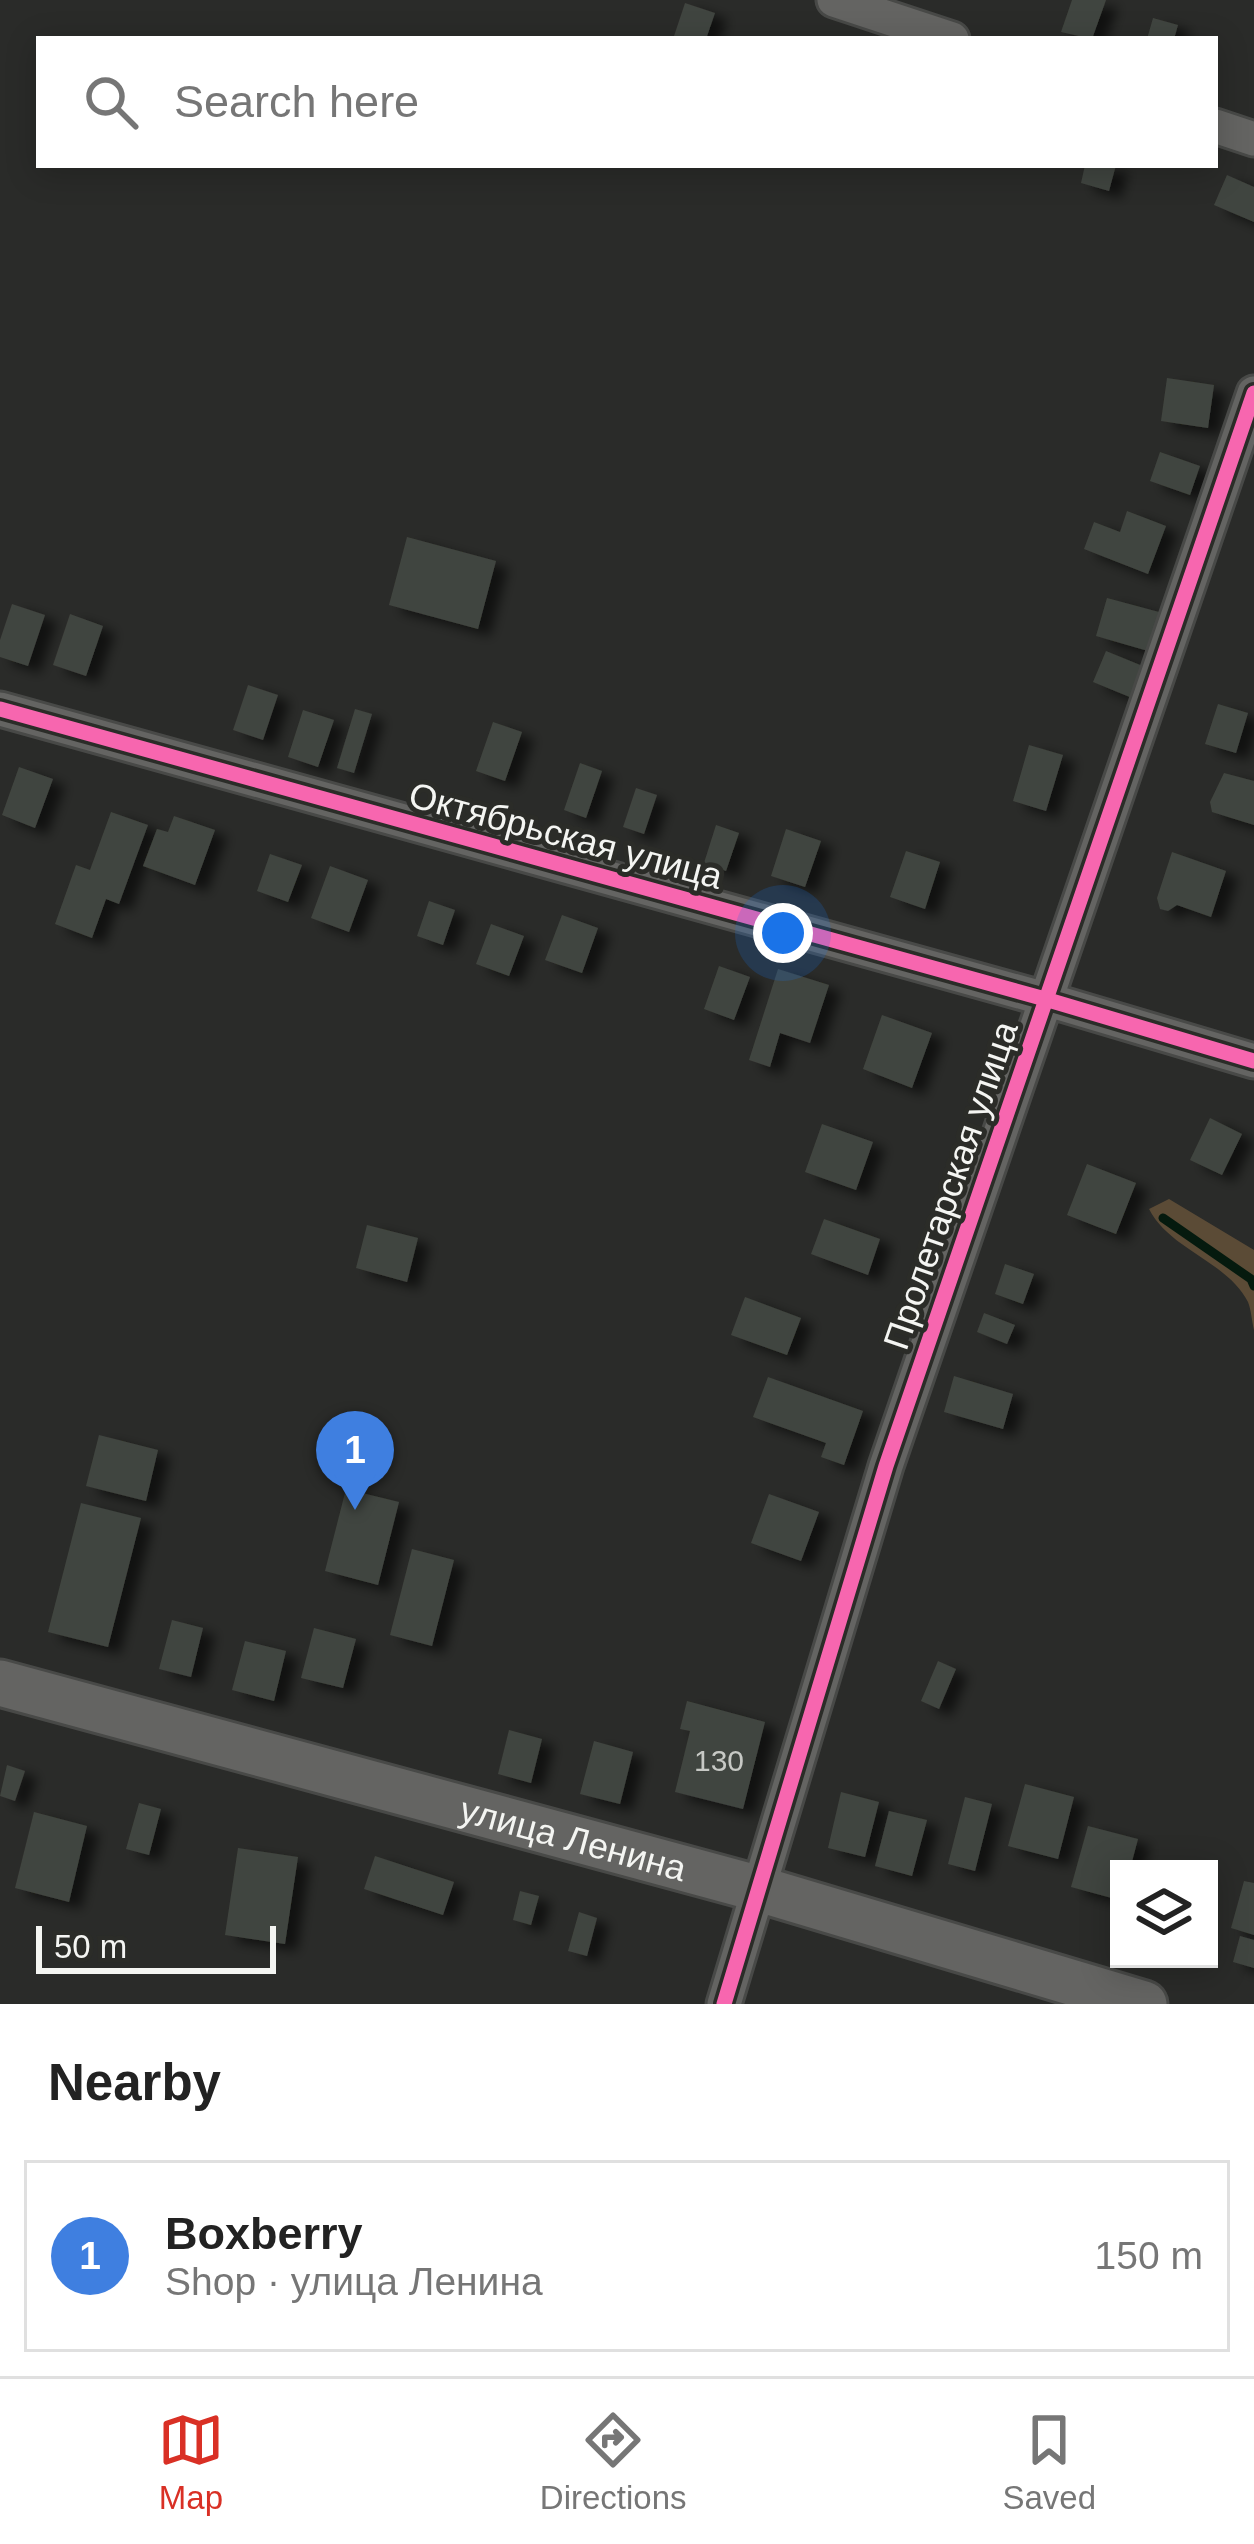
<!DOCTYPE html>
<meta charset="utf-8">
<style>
:root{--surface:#fff;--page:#f6f6f6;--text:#222;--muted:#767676;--line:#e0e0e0;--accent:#d93025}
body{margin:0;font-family:Arial,sans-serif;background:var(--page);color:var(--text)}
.controls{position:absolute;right:36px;bottom:36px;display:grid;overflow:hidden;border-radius:0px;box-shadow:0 6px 30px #0003}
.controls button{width:108px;height:108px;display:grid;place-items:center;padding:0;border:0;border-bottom:3px solid var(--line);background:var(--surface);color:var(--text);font:60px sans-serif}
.scale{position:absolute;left:36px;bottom:30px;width:240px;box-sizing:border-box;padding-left:12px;border:6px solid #f4f5f2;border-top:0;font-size:33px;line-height:42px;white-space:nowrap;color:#f4f5f2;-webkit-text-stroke:9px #2b2c28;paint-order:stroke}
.you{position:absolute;left:783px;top:933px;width:42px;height:42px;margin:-30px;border:9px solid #fff;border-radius:50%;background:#1a73e8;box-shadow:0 0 0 18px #1a73e833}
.badge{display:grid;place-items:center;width:78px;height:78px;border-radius:50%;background:var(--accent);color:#fff;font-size:39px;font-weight:700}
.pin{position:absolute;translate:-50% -99px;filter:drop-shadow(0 3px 6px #0008)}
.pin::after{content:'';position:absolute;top:63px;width:42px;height:36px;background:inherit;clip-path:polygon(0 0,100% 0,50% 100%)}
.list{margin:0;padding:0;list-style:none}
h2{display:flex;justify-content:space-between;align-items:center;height:156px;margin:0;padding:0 48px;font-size:51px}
h2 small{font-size:39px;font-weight:400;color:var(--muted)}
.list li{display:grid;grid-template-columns:78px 1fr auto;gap:36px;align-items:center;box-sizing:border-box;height:192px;margin:0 24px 24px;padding:0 24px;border:3px solid var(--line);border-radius:0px}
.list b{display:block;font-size:45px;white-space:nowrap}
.list p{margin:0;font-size:39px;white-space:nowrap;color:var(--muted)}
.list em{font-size:39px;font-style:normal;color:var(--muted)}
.icon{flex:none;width:66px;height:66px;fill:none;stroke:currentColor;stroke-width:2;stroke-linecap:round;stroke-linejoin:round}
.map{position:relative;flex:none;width:1254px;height:2004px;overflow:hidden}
.search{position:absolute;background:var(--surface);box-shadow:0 6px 30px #0003;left:36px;right:36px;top:36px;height:132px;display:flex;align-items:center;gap:30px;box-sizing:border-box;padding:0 42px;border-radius:0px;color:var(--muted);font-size:45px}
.sheet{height:372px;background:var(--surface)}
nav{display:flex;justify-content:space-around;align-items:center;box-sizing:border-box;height:168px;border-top:3px solid var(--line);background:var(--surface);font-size:33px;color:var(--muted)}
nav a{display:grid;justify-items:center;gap:6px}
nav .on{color:var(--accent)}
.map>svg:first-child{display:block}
.green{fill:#5b4b36}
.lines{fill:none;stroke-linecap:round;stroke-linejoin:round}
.stream{stroke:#051a0e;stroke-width:9}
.building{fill:#41453f;filter:url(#shadow)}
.street-casing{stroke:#484947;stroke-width:39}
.secondary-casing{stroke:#484947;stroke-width:51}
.street{stroke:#646462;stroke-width:33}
.secondary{stroke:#646462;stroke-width:45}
.cycleway-casing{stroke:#2b2c28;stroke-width:22}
.cycleway{stroke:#f766af;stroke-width:15}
.labels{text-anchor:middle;stroke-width:10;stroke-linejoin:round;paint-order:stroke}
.number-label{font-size:30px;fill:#c7c9c5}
.street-label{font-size:36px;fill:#f4f5f2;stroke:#2b2c28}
</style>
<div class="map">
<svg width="1254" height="2004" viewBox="0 0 1254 2004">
<defs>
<filter id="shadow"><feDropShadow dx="12" dy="7" stdDeviation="6" flood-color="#0009"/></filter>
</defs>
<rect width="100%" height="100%" fill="#2a2b29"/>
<!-- green -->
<path class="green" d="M1169,1199L1254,1250V1330C1252,1322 1251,1309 1248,1302C1227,1261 1170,1250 1149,1209Z"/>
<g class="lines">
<!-- stream -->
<path class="stream" d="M1163,1218L1251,1279L1254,1286"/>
</g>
<!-- building -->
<path class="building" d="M1072,0H1106L1092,39L1061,32Z
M685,3L715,13L706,39H673Z
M1153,18L1178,25L1174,39H1147Z
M1085,165H1116L1109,191L1081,183Z
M1227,175L1254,187V222L1214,205Z
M1167,378L1214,385L1208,428L1161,421Z
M1160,452L1200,466L1190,495L1150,481Z
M1127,511L1166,526L1148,574L1084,549L1094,522L1120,532Z
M407,537L496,561L478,629L389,605Z
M1107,598L1159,612L1148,651L1096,636Z
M12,604L45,615L28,666L0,657V640Z
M70,614L103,626L86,676L53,665Z
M1106,651L1150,669L1137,700L1093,682Z
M248,685L278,695L263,740L233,730Z
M1218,704L1248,713L1236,753L1205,744Z
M355,709L372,714L354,773L337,768Z
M303,710L334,720L318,767L288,757Z
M493,722L522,732L505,781L476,771Z
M1029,745L1063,755L1046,811L1013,801Z
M580,763L602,771L586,818L564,810Z
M19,767L53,779L35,828L2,815Z
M1224,773L1254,781V825L1212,812L1210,802Z
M636,788L657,795L644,834L623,827Z
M111,812L148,825L119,904L106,899L92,938L55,924L76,865L90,870Z
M174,816L215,830L195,885L143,866L157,829L168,832Z
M716,825L739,833L726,871L704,863Z
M786,829L821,841L805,887L771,876Z
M906,851L940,862L925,909L890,897Z
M1172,852L1226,871L1211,917L1177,905L1168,911L1160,909L1157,898Z
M270,854L302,865L288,902L257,891Z
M330,866L368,880L349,932L311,918Z
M429,901L455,910L443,945L417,936Z
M562,915L598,928L582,973L545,960Z
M491,924L524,936L509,976L476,964Z
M719,966L750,977L734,1020L704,1009Z
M778,969L829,985L810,1043L780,1033L770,1067L749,1060Z
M882,1015L932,1033L912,1088L863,1069Z
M1210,1118L1242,1134L1222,1175L1190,1160Z
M822,1124L873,1142L856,1190L805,1172Z
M1087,1164L1136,1183L1116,1234L1067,1215Z
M824,1219L880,1239L868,1275L811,1254Z
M367,1225L418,1238L407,1282L356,1268Z
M1005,1264L1034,1274L1023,1304L995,1294Z
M745,1297L801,1318L787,1355L731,1335Z
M984,1313L1015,1325L1007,1344L977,1332Z
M954,1376L1013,1394L1003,1429L944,1412Z
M768,1377L863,1411L844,1465L821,1457L826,1443L753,1417Z
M99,1435L158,1450L146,1501L86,1486Z
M346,1489L399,1502L378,1585L325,1571Z
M769,1494L819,1512L801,1561L751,1543Z
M81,1503L141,1518L108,1647L48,1632Z
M412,1549L454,1560L432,1646L390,1635Z
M172,1620L203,1628L191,1677L159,1669Z
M314,1628L356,1639L343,1688L301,1678Z
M245,1641L286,1651L274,1701L232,1690Z
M938,1661L956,1669L939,1709L921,1701Z
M687,1701L765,1722L743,1809L675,1792L690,1731L680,1729Z
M509,1730L542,1739L531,1783L498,1774Z
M594,1741L633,1752L620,1804L580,1794Z
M7,1765L25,1771L15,1801L0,1796Z
M1025,1784L1074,1797L1058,1859L1008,1846Z
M841,1792L879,1802L865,1857L828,1848Z
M965,1797L992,1804L975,1871L948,1864Z
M139,1803L161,1809L149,1855L126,1849Z
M889,1811L927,1820L912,1876L875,1866Z
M34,1812L87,1826L69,1902L15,1888Z
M1088,1826L1138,1839L1130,1869H1119V1900L1071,1887Z
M238,1848L298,1857L285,1944L225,1935Z
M375,1856L454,1882L443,1915L364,1889Z
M1244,1881L1254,1883V1935L1231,1928Z
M520,1891L539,1896L531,1925L513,1920Z
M579,1912L597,1918L587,1956L568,1951Z
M1240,1936L1254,1940V1968L1233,1962Z"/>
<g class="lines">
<defs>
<path id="street" d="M834,0L952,39
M1215,126L1254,139
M0,709L1045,999L1254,1061
M724,2004L886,1466L1254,393"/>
<g id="secondary">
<path id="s1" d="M0,1683L756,1888L1144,2004"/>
</g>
</defs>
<!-- street casing -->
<use href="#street" class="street-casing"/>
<!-- secondary casing -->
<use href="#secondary" class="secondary-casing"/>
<!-- street -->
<use href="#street" class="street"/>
<!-- secondary -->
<use href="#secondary" class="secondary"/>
<defs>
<path id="cycleway" d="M0,709L1045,999L1254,1061
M724,2004L886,1466L1254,393"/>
</defs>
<!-- cycleway casing -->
<use href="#cycleway" class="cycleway-casing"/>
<!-- cycleway -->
<use href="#cycleway" class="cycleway"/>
</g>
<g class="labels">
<!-- number labels -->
<g class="number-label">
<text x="719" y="1771">130</text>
</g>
<!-- street labels -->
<g class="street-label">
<text transform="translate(566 835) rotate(15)" y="13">Октябрьская улица</text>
<text transform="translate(950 1185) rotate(-71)" y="13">Пролетарская улица</text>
<text dy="13" stroke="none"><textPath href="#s1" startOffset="594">улица Ленина</textPath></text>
</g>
</g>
</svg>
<div class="controls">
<button><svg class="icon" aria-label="layers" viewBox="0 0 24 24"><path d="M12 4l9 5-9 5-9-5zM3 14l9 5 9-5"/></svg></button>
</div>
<div class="scale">50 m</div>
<div class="you"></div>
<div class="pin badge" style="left:355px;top:1510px;background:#3f7fe0">1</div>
<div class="search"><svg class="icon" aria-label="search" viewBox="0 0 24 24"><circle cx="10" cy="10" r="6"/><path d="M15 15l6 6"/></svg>Search here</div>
</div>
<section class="sheet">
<h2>Nearby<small></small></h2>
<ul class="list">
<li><span class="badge" style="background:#3f7fe0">1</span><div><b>Boxberry</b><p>Shop · улица Ленина</p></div><em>150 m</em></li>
</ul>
</section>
<nav>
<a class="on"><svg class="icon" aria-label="map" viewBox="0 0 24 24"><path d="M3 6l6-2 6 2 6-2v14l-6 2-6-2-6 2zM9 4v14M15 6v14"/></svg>Map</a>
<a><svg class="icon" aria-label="directions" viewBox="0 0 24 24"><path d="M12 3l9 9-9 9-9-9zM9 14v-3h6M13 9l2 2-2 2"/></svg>Directions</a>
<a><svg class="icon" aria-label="saved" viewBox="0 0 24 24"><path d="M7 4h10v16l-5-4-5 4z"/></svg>Saved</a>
</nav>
